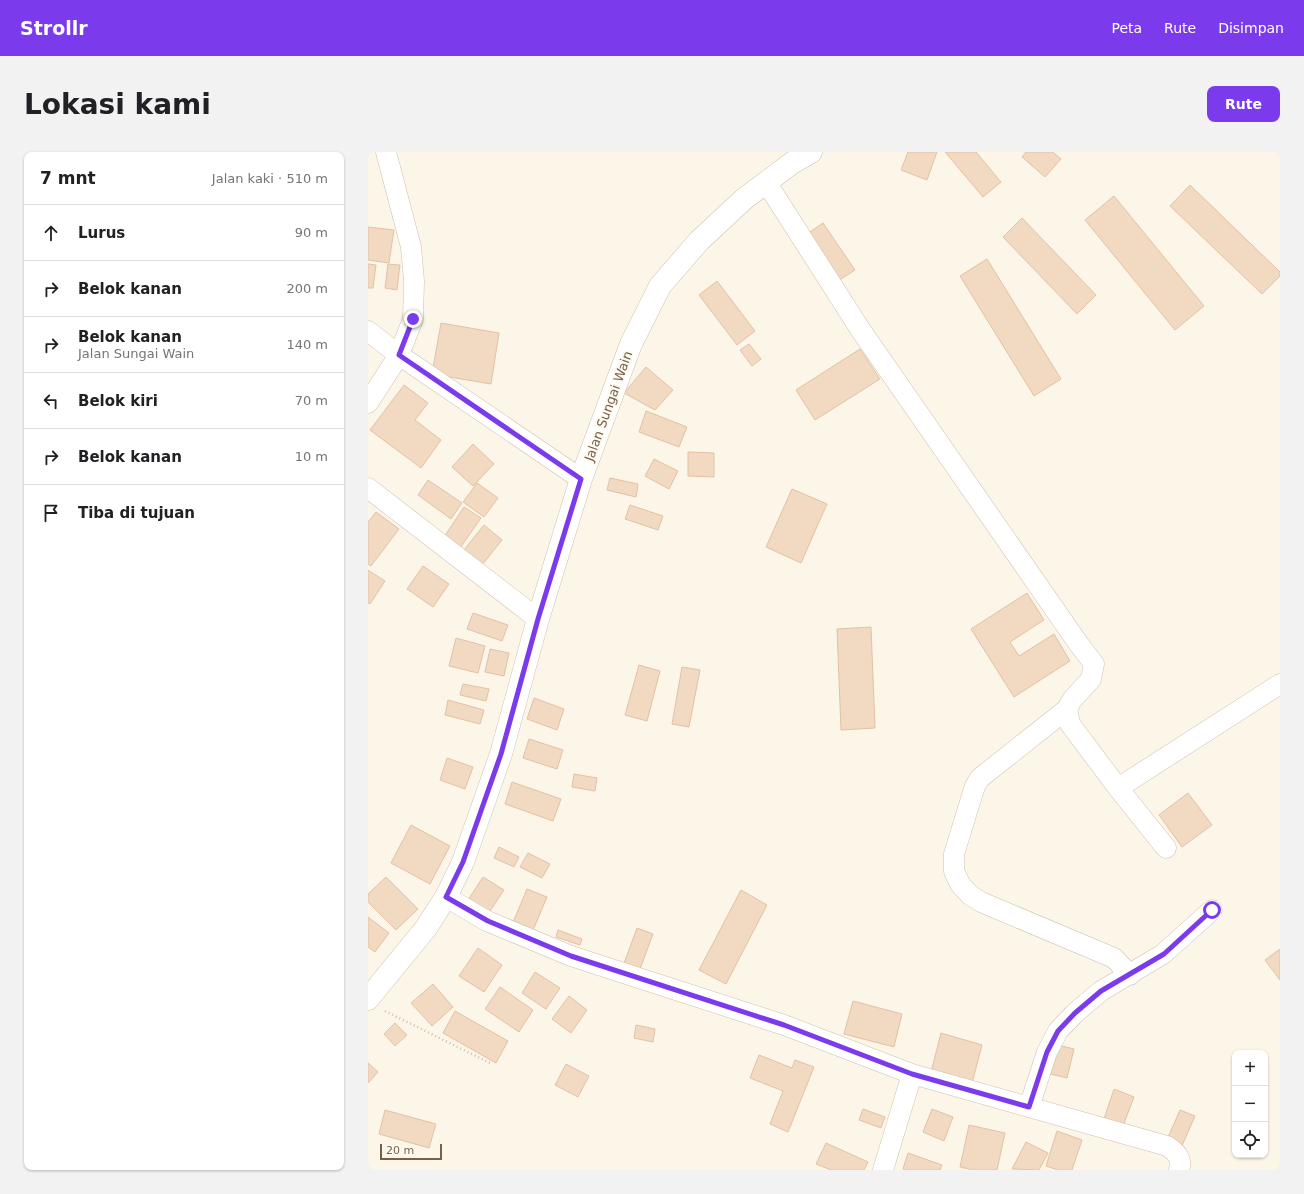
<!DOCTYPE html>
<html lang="id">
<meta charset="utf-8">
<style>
:root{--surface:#fff;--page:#f2f2f2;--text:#202124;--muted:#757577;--line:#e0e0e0;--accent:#7c3aed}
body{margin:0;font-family:"DejaVu Sans",sans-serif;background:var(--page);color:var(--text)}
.controls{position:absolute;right:12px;bottom:12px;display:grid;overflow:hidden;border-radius:8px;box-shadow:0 1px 3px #0004}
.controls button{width:36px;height:36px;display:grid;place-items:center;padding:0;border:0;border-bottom:1px solid var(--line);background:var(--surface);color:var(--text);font:20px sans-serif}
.scale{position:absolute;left:12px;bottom:10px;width:62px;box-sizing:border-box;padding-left:4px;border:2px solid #76604d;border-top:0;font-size:11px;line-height:14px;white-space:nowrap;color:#76604d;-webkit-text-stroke:3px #fefaf0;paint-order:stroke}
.stop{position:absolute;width:12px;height:12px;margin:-9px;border:3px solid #7c3aed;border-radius:50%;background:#fff}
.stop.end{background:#7c3aed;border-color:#fff;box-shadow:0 1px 4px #0008}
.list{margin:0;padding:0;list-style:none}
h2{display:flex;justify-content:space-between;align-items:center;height:52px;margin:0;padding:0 16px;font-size:17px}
h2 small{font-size:13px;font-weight:400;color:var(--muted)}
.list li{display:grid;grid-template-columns:26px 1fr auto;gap:12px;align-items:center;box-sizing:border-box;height:56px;padding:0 16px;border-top:1px solid var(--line)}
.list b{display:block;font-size:15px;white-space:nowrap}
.list p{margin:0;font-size:13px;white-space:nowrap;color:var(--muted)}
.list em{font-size:13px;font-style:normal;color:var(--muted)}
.icon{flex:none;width:22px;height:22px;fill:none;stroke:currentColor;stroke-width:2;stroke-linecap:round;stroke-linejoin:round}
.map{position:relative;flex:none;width:912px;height:1018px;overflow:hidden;border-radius:8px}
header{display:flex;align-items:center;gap:24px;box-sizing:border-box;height:56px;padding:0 20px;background:var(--accent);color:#fff}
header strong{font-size:19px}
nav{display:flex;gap:22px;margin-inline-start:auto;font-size:14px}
.intro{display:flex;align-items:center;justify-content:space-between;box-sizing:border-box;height:96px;padding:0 24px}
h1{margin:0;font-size:28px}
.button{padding:10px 18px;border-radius:8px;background:var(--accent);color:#fff;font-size:14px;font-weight:700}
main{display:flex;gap:24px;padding:0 24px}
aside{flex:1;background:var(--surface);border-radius:8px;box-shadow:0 1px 3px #0004}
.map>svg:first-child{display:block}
.building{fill:#f1d9c2;stroke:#e3c1a3}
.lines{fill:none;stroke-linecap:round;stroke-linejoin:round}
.street-casing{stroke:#cebfaf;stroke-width:21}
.secondary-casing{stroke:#d1c0ad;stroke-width:23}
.path{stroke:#d6bca4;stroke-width:2.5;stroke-dasharray:1 3;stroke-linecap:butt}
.street{stroke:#fff;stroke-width:20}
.secondary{stroke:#fff;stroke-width:22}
.route{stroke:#7c3aed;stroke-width:5}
.labels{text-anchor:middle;stroke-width:4;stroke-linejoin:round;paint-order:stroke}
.street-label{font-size:13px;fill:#76604d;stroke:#fefaf0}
</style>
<header>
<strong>Strollr</strong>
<nav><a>Peta</a><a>Rute</a><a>Disimpan</a></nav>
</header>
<div class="intro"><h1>Lokasi kami</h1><a class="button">Rute</a></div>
<main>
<aside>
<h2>7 mnt<small>Jalan kaki · 510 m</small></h2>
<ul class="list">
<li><svg class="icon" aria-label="ahead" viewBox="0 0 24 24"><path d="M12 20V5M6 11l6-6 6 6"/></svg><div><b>Lurus</b></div><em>90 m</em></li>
<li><svg class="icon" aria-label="right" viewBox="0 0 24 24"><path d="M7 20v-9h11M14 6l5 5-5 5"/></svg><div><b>Belok kanan</b></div><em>200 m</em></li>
<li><svg class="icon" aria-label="right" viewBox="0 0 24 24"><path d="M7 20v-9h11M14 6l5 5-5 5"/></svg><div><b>Belok kanan</b><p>Jalan Sungai Wain</p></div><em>140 m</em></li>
<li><svg class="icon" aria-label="left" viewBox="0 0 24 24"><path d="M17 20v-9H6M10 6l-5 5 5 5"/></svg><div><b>Belok kiri</b></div><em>70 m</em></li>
<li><svg class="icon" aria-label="right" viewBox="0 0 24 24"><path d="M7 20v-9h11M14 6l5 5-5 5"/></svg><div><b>Belok kanan</b></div><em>10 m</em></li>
<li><svg class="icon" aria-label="arrive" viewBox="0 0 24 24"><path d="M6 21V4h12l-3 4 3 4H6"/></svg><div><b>Tiba di tujuan</b></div></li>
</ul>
</aside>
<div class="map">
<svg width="912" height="1018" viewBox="0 0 912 1018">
<rect width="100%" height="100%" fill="#fcf6e9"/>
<!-- building -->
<path class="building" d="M540,0H569L559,28L533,18Z
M577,0H608L633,30L615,45Z
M658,0H685L693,7L677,25L654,5Z
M822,33L912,120V124L894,142L802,54Z
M746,44L836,154L807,178L717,68Z
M654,66L728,143L709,162L635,85Z
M455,71L487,118L470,129L439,82Z
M0,75L26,78L21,111L0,108Z
M619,107L693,227L666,244L592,124Z
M0,112L8,113L5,136H0Z
M20,112L32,113L29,138L17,136Z
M349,129L387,179L369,193L331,143Z
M73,171L131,181L123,232L64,222Z
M381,192L393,207L384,214L372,198Z
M492,197L512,227L447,268L428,238Z
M278,215L305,238L287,258L256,241Z
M36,233L60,251L47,268L73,288L53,316L2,278Z
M278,259L319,275L311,295L271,280Z
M105,292L126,312L105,334L84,315Z
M320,300L346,301V325L320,324Z
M286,307L310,319L301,337L277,324Z
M242,326L270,332L268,345L239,338Z
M60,328L94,351L83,367L50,343Z
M109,331L130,346L116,365L95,350Z
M424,337L459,352L433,411L398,395Z
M262,353L295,364L290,378L257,367Z
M96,355L113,366L90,399L74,388Z
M8,360L31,377L3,414L0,412V370Z
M116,373L134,388L110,418L92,403Z
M55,414L81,432L65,455L39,437Z
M0,418L17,429L2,452L0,451Z
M659,441L676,468L642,490L651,504L686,482L702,509L646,545L603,477Z
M105,461L140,473L134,489L99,477Z
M503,475L507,576L473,578L469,477Z
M88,486L117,494L110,521L81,514Z
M122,497L141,501L136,524L117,520Z
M271,513L292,519L279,569L257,563Z
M314,515L332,518L321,575L304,572Z
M95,532L121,537L118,549L92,543Z
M166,546L196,557L189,578L159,567Z
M80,548L116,558L112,572L77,563Z
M161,587L195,598L189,617L155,606Z
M79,606L105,615L97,637L72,628Z
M206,622L229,626L227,639L204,635Z
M144,630L193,647L185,669L137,652Z
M820,641L844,673L814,695L791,663Z
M43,673L82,694L62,732L23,711Z
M131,695L151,705L146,715L126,706Z
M160,701L182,712L174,726L152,715Z
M18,725L50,757L28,778L0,750V742Z
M115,725L136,738L120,762L100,748Z
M159,737L179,745L163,783L143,775Z
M373,738L399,753L358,832L331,818Z
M0,765L21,781L7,800L0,795Z
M269,776L285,782L271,820L255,814Z
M190,778L214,787L212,793L188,785Z
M110,796L134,813L116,840L91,824Z
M912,797V828L897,808Z
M167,820L192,836L178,857L154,841Z
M65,832L85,855L64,874L43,851Z
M132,835L165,858L151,880L117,857Z
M201,844L219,858L203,881L184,867Z
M485,849L534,862L526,895L476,882Z
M87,859L140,889L128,911L75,881Z
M27,871L39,883L27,894L16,882Z
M268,873L287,877L285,890L266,886Z
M573,881L614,893L603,935L562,924Z
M681,891L706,897L699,926L674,920Z
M391,903L424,916L427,908L446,915L420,980L402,972L415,939L382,926Z
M0,911L10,920L0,931Z
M198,912L221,924L210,945L187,933Z
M746,937L766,945L755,974L736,967Z
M495,957L517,965L513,976L491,968Z
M564,957L585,965L576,989L555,980Z
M17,958L68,972L61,996L11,982Z
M812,958L827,964L813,996L798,990Z
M601,973L637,981L629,1018H605L592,1015Z
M689,979L714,988L704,1018H690L678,1014Z
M658,990L680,1001L671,1018L644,1017Z
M458,991L500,1010L496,1018H463L448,1012Z
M540,1001L574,1013L572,1018H538L535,1017Z"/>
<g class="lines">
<defs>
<path id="street" d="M398,30L492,177L710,491L726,512L723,527L704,548L699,557L702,572L750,636L798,696
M0,179L31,203L213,327
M0,251L31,203L45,167L46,129L43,95L18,0
M0,336L170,467
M699,557L612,626L607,634L586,702V719L592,732L602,743L613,750L746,806L762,823
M750,636L912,532
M78,745L119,769L203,804L416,873L544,922L515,1018
M544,922L799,994C808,1000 815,1006 811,1018
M661,955L679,900L690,879L707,861L733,839L795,802L844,758"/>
<path id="secondary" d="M0,847L58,776L78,745L95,710L133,602L170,467L213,327L263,192L292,134L331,89L376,47L424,11L443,0"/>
</defs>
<!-- street casing -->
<use href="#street" class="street-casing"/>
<!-- secondary casing -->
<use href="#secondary" class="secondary-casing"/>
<!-- path -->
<path class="path" d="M17,859L122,911"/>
<!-- street -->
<use href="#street" class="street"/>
<!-- secondary -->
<use href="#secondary" class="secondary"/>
</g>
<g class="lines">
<!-- route -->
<path class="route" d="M45,167L31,203L213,327L170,467L133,602L95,710L78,745L120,769L203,804L416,873L544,922L661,955L679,900L690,879L707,861L733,839L796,802L844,758"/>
</g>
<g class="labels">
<!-- street labels -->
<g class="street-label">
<text transform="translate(240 254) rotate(-70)" y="5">Jalan Sungai Wain</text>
</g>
</g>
</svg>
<div class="controls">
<button>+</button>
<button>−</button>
<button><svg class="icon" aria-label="locate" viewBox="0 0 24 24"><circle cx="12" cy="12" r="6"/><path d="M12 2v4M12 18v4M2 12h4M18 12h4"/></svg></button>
</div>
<div class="scale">20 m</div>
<div class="stop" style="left:844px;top:758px"></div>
<div class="stop end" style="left:45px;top:167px"></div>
</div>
</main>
